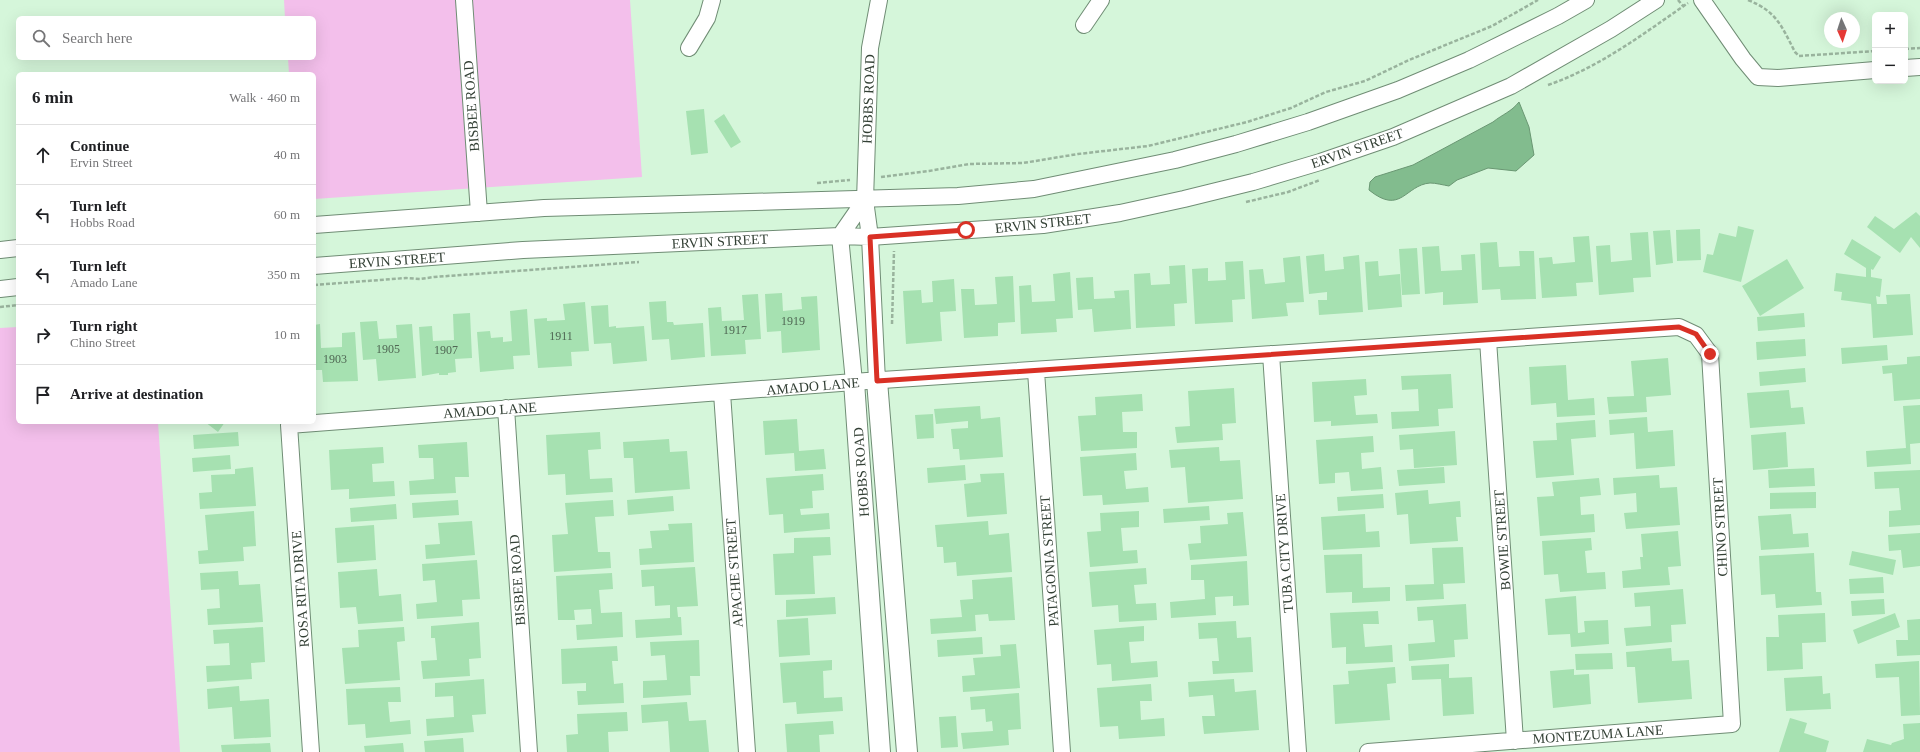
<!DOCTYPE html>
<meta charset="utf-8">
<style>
:root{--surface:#fff;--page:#f6f6f6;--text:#202124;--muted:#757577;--line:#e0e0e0}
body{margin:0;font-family:Georgia,serif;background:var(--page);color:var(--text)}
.controls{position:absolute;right:12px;top:12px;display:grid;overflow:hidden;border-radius:6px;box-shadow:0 4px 16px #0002}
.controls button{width:36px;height:36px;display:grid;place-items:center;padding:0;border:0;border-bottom:1px solid var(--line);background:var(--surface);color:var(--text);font:20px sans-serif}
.compass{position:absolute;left:1824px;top:12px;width:36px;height:36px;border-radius:50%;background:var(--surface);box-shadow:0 4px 16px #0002;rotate:177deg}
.stop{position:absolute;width:12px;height:12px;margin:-9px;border:3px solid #d93025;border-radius:50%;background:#fff}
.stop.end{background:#d93025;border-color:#fff;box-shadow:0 1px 4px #0008}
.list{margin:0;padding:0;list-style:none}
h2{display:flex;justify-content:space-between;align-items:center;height:52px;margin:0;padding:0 16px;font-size:17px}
h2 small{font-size:13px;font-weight:400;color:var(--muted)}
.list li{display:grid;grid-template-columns:26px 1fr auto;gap:12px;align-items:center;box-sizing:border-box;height:60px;padding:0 16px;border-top:1px solid var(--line)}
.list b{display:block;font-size:15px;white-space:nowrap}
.list p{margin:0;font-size:13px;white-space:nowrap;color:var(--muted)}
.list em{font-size:13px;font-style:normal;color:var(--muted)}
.icon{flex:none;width:22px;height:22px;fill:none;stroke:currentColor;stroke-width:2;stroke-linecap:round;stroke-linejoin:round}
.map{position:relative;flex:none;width:1920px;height:752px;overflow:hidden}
.search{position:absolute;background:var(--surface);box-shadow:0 4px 16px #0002;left:16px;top:16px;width:300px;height:44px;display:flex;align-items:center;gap:10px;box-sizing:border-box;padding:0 14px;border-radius:6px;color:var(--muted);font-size:15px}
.panel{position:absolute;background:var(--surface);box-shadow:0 4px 16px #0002;left:16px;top:72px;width:300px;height:352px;border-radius:6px}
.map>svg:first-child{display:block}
.green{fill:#f3bfeb}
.water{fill:#82bc8e;stroke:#6a9773}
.building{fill:#a6e1b1}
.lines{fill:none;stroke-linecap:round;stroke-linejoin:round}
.minor-casing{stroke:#708d75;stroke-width:18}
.tertiary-casing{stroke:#708d75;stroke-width:22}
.path{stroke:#99b39d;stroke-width:2.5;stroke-dasharray:4 2;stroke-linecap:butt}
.minor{stroke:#fff;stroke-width:16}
.tertiary{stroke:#fff;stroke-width:20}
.route{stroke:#d93025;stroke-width:5}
.labels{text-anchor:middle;stroke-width:3;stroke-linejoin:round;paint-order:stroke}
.number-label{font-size:12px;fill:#506854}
.street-label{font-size:14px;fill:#334035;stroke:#fff}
</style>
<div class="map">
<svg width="1920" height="752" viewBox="0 0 1920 752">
<rect width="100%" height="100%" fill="#d5f6da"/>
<!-- green -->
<path class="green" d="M284,0H630L642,177L314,199V74H289L288,58H314V18H285Z
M18,327V422H158L180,752H0V328Z"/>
<!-- water -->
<path class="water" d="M1519,102L1529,127L1534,155L1516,171L1488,168L1457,180L1449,186C1443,185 1436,183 1430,183C1405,185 1401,216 1369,190L1370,182L1375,177L1413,165L1493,122C1503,114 1511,112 1519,102Z"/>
<!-- building -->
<path class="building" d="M704,109L708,153L691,155L686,111Z
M724,114L741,142L731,148L714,121Z
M1916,212L1920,216V248L1911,237L1900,253L1867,227L1875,216L1894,229Z
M1738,226L1754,230L1741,282L1703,272L1707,254L1713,255L1719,233L1736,237Z
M1700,229L1701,260L1677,261L1676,230Z
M1670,230L1673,263L1656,265L1653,231Z
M1648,232L1651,277L1633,278L1634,292L1599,295L1596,246L1610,245L1611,262L1632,260L1630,233Z
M1589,236L1593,282L1576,283L1577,296L1542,298L1539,258L1552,257L1553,264L1575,262L1573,237Z
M1852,239L1881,257L1873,270L1871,269V277L1882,279L1880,297L1876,296L1877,304H1887L1886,295L1910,294L1913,335L1873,338L1871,304L1841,300L1842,292L1834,291L1836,273L1866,277V268L1844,254Z
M1497,242L1499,267L1520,266L1519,251H1534L1536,299L1501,300L1500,289L1482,290L1480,243Z
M1439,246L1441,271L1462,270L1461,255L1475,254L1478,303L1443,305V292L1425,294L1422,247Z
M1417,248L1420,294L1402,295L1399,249Z
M1324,254L1325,271L1344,269L1343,257L1359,255L1363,312L1319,315L1318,300H1327V292L1309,294L1306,256Z
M1300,256L1304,302L1286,303L1288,316L1252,319L1249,270L1263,269L1265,284L1285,282L1283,258Z
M1787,259L1804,288L1760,316L1742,286Z
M1243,261L1245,299L1232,300L1233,322L1195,324L1192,269L1208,268V281L1226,280L1225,262Z
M1378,261L1379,276L1400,274L1402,307L1368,310L1365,262Z
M1185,265L1187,303L1174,304L1175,326L1136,328L1134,274L1150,273L1151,285L1170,284L1169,266Z
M1070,272L1073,318L1056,319L1057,332L1021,334L1019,286L1031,285L1032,302L1055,301L1053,274Z
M1013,276L1015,322L998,323V336L964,338L961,289H974L975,305L997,304L995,277Z
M1093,277L1094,299L1115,298L1114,291L1129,290L1131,329L1094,332L1092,309L1078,310L1076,278Z
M954,279L956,311L940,312L942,341L906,344L903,291L921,290L922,303L933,302L932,281Z
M782,293L783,311L802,309L801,297L817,296L820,350L782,353L781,331L767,332L765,294Z
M758,294L761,339L745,340L746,354L711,356L708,308L721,307L722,321L744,320L742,295Z
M666,301L667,322H673L674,325L703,323L705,357L671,360L669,339L652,340L649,302Z
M585,302L589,351L571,352L572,366L538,368L534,319L547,318V321L565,320L563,304Z
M608,305L609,327L616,326V328L644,326L647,361L613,364L611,343L594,344L591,306Z
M527,309L530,355L513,356L514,369L480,372L477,332L490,331L491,338L503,337V342L512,341L510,311Z
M470,313L472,358L455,359L456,372L448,373V375H439V373L422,376L419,327L432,326L433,341L454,340L453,314Z
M1804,313L1805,327L1758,331L1757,317Z
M377,321L379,339L397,338L396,325L412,324L416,378L378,381L376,359L363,360L360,322Z
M320,324L321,348L342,347V333L355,332L358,381L323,382L322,370H314V325Z
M1805,339L1806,356L1757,360L1756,342Z
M1887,345L1888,360L1842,364L1841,348Z
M1920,356V399L1894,401L1892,373L1883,374L1882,366L1907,364V357Z
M1668,358L1671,395L1646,397L1647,412L1609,414L1607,397L1634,396L1631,361Z
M1566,365L1568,400L1594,398L1595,415L1557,417L1556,403L1531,405L1529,367Z
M1805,368L1806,382L1760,386L1759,372Z
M1451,374L1453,408L1438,409L1439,426L1392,429L1391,412L1419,411L1418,389L1402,390L1401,376Z
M1366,379L1367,395L1354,396L1356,415L1377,414L1378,423L1331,426V421L1314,422L1312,382Z
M1234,388L1236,423L1222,424L1223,440L1177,443L1175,427L1190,426L1188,391Z
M1789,390L1791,408L1803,407L1805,424L1750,428L1747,393Z
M1142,394L1143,411L1122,412L1123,432H1137V448L1081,451L1078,416L1096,415L1095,397Z
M1920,405V443L1910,444L1911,464L1867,467L1866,451L1906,448L1903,406Z
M980,406L981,419L1000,417L1003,457L960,460L959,449H953L951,429L968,428V421L936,424L934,409Z
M933,414L934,438L917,439L915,415Z
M1647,417L1648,432L1673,430L1675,466L1636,469L1634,433L1610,435L1609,420Z
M797,419L799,451L824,449L826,469L795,471L794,453L765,455L763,421Z
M1595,420L1596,437L1571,439L1574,475L1536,478L1533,441L1557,440L1556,423Z
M205,422H225L218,432Z
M1455,431L1457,465L1414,468L1413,449L1400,450L1399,435Z
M238,432L239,446L194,449L193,435Z
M600,432L601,449L588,450L590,479L612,478L613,492L566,495L565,474L548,475L546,435Z
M1786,432L1788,467L1753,470L1751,435Z
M1373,436L1374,452L1361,453L1362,469L1381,467L1383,489L1351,491L1349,472L1335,473V483L1319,484L1316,440Z
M669,439L670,452L687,451L690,489L635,493L633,458H624L623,442Z
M467,442L469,477H455L456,493L410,495L409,481L434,479L433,458H419L418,445Z
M383,447L384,463L372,464L373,482L394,481L395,496L349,499V489L331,490L329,450Z
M1219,447L1220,461L1240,460L1243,499L1188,503L1185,467L1171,468L1169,450Z
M1136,453L1137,470L1124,471L1126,489L1148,487L1149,502L1103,505L1102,495L1083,496L1080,457Z
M230,455L231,469L193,472L192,458Z
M965,465L966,480L928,483L927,468Z
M253,467L256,506L200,509L199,493L212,492L211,475L235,474V469Z
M1444,467L1445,483L1399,486L1397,470Z
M1814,468L1815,486L1769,488L1768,470Z
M1920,470V525L1889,527V511L1901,510L1899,488L1875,489L1874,472Z
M1004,473L1007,514L967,517L964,484L981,482L980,474Z
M823,474L824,490L812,491L813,508L800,509L801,515L829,513L830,529L784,533L783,514L769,515L766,478Z
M1659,475L1660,488L1677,487L1680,525L1626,529L1624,513L1637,512L1636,493L1614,495L1613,478Z
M1599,478L1601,495L1580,497L1581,515L1594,514L1595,532L1540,536L1537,497L1554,496L1552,482Z
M1428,490L1429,504L1460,501L1461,517H1456L1458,541L1410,544L1408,514L1397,515L1395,493Z
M1816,492V508L1770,509V493Z
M1383,494L1384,508L1338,511L1337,497Z
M673,496L674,511L628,515L627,500Z
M458,500L459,515L413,518L412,503Z
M613,500L614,516L595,517L598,552H610L611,568L554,572L552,535L568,534L565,503Z
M396,504L397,519L351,522L350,508Z
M1209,506L1210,520L1164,523L1163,509Z
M254,511L256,546L243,547L244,561L199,564L198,551L208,550L205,515Z
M1139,511V527L1121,528L1123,551L1137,550L1138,563L1090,567L1087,532L1101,531L1100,513Z
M1243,512L1247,556L1190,560L1188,544L1201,543L1200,526L1228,524L1227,513Z
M1365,514L1366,532L1379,531L1380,547L1323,550L1321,517Z
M1791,514L1793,534L1808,533L1809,547L1761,550L1758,516Z
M472,521L475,555L426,559L425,545L440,544L438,523Z
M988,521L989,535L1009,533L1012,572L957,576L956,562L944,563L943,547H937L935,525Z
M692,523L694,562L640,565L639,549L652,548L650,531L669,530L668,524Z
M374,525L376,560L337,563L335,528Z
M1678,531L1681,566L1668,567L1670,585L1623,588L1622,571L1641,569L1640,557H1643L1641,534Z
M1920,533V566L1903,568L1901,550L1889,551L1888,535Z
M830,537L831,555L813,556L815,594L775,595L773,554L794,553V538Z
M1591,538L1592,550L1585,551L1587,573L1605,572L1606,589L1560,592L1558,574L1544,575L1542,541Z
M1463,547L1465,583L1443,584L1444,599L1406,601L1405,585L1434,584L1432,548Z
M1852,551L1896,560L1893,575L1849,565Z
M1814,553L1816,592H1821L1822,605L1776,608L1775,594L1761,595L1759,556Z
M1362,554L1363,588L1390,587V601L1352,603V592L1326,593L1324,555Z
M477,560L480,599L462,600L463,616L417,619L416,604L437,602L435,580L423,581L422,564Z
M1247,561L1249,605L1233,606V596L1215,597L1216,615L1171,618L1170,602L1205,599L1204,580H1191V565Z
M695,567L698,606L677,607L678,617H681L682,635L636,638L635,620L670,618V605L655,606L654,586L642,587L641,570Z
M1146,568L1147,584L1134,585L1136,604L1156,603L1157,620L1119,622L1118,605L1092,607L1089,572Z
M377,569L379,596L401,594L403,621L358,624L356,607L340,608L338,572Z
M238,571L239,585L260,584L263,622L208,625L207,609L220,608L219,589L201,590L200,573Z
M612,573L613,589L599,590L601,613L622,612L623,637L577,640L576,625L592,624L591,609L574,610L575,620H558L556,576Z
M1012,577L1015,620L989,621L988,614L975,615L976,631L931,634L930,619L962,617L960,600L973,599L972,580Z
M1883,577L1884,593L1850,594L1849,579Z
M1683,589L1686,624L1671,625L1672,642L1626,646L1624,628L1651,626L1650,606L1635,607L1634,593Z
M1576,596L1578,633L1585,632L1584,621L1608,620L1609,644L1571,647L1570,634L1548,635L1545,599Z
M835,597L836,614L786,617V600Z
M1884,599L1885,614L1852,616L1851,601Z
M1466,604L1468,639L1454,640L1455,657L1409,661L1408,644L1435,642L1433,620L1418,621L1417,607Z
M1378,611L1379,624H1363L1365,647L1392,645L1393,662L1346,664V647L1332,648L1330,613Z
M1825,613L1826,642L1802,643L1803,669L1767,671L1766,637H1779L1778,615Z
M1895,613L1900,627L1858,644L1853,630Z
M808,618L810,655L779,657L777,620Z
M1920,619V655L1897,656L1896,640H1908L1907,620Z
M1236,621L1237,638L1251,637L1253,672L1213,674L1212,661H1219L1217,638L1199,639L1198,623Z
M479,622L481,658L469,659L470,676L423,679L421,661L437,660L435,638H431V626Z
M1144,626V641L1129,642L1131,663L1157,661L1158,677L1112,681L1111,664L1097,665L1094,630Z
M263,627L265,662L251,663L252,679L207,682L206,666L230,665L229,643L214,644L213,630Z
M404,627L405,641L397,642L400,680L345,684L342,648L359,647L358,630Z
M982,637L983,654L938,657L937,640Z
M699,640L700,676H690L691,695L643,698V681L667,680L665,655L651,656L650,642Z
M1016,644L1020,688L963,692L962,676L975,675L973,658L1001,656L1000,645Z
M617,646L618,661H612L614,684L623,683L624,703L578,705L577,691H586V683L562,684L561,649Z
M1671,648L1672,661L1689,660L1692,699L1638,703L1635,667H1627L1626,652Z
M1612,653L1613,669L1576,670L1575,654Z
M832,660V670L823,671L824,698L842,697L843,711L797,714L796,702L783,703L780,663Z
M1919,661L1920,715L1901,716L1899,677L1876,678L1875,664Z
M1449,664V678L1472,677L1474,714L1443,716L1441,679L1412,680L1411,666Z
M1395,667L1396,683L1387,684L1390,720L1335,724L1333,685L1349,684L1348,671Z
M1574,669V675L1589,674L1591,704L1553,708L1550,671Z
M1822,676L1823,694L1830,693L1831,709L1786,711L1784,678Z
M484,679L486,714L472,715L474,732L427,736L426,719L454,717L453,696L435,697V683Z
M1234,679L1235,692L1256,690L1259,730L1204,734L1202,716H1215L1213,695L1189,697L1188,682Z
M1151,684L1152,701H1140L1141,720L1164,718L1165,736L1119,739L1118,726L1100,727L1097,688Z
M239,686L240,701L269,699L271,737L234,739L232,707L208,709L207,689Z
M400,687L401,702H388L390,722L410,720L411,734L366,738L365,724L348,725L346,689Z
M1019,693L1021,729L1008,730L1009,745L963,749L961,733L993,731L992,721L986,722L985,709L971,710L970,697Z
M687,702L689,721L706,720L709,752H670L668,721L642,723L641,705Z
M627,712L628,731L608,732L609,752H567L566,735L578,734L577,714Z
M956,716L958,747L941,748L939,717Z
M1790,718L1807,723L1804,733L1829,741L1826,752H1779Z
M833,721L834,734L819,735L820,752H787L785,724Z
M1920,723V752H1863L1867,739L1891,745L1892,743L1904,739L1903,724Z
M463,738L464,752H425L424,741Z
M270,743L271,752H222L221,745Z
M403,743L404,752H365L364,746Z"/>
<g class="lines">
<defs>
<path id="minor" d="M464,0L479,213
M1702,0L1743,59L1758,77L1778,78L1875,70
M1084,25L1101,0
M689,48L707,18L712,0
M1905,68L1920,67
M314,225L544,208L958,196L1034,189L1175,160L1236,144L1308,122L1398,90L1469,60L1558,16L1586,0
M0,250L18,248
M314,266L523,250L840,236L870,237L1043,225L1120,213L1184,199L1253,182L1320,162L1393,137L1511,86L1611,29L1656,0
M0,289L18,287
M1488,340L1515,741
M1271,354L1298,752
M1036,371L1062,752
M877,381L870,237L865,200L870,48L879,0
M854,382L840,236L865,200
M722,393L747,752
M506,408L529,752
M311,752L289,425L867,381L1679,327L1696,335L1710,354L1732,724L1368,752"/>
<path id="tertiary" d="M877,381L907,752
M854,382L880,752"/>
</defs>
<!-- minor casing -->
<use href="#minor" class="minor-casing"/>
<!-- tertiary casing -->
<use href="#tertiary" class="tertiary-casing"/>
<!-- path -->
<path class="path" d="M1678,0L1683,6
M1748,0C1777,12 1781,25 1795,52L1799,56L1875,51
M1905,49L1920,48
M1548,85C1600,67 1643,34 1688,3
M881,177L929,171L969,164L1023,163L1078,154L1148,146L1247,122L1291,108L1326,92L1365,81L1409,60L1492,26L1538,0
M817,183L850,180
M1246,202L1288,192L1320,180
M314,285L406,278L420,279L434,277L639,262
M0,307L18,305
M892,324L894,251"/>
<!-- minor -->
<use href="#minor" class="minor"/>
<!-- tertiary -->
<use href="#tertiary" class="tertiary"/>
</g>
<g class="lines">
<!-- route -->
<path class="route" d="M966,230L870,237L877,381L1679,327L1696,334L1710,354"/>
</g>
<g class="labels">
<!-- number labels -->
<g class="number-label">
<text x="793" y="325">1919</text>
<text x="735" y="334">1917</text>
<text x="561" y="340">1911</text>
<text x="388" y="353">1905</text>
<text x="446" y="354">1907</text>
<text x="335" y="363">1903</text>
</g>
<!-- street labels -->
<g class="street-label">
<text transform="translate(868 99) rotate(-88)" y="5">HOBBS ROAD</text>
<text transform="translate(471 106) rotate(-94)" y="5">BISBEE ROAD</text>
<text transform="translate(1357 148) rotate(-19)" y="5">ERVIN STREET</text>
<text transform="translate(1043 223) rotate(-6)" y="5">ERVIN STREET</text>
<text transform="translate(720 241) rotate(-3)" y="5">ERVIN STREET</text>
<text transform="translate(397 260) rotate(-4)" y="5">ERVIN STREET</text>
<text transform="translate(813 386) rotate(-5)" y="5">AMADO LANE</text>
<text transform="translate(490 410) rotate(-4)" y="5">AMADO LANE</text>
<text transform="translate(861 472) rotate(-94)" y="5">HOBBS ROAD</text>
<text transform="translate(1720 527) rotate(-93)" y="5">CHINO STREET</text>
<text transform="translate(1502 540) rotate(-94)" y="5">BOWIE STREET</text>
<text transform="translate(1284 553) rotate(-94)" y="5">TUBA CITY DRIVE</text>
<text transform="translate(1049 561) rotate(-94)" y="5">PATAGONIA STREET</text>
<text transform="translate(734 573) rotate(-94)" y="5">APACHE STREET</text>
<text transform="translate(517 580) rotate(-94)" y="5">BISBEE ROAD</text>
<text transform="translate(300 589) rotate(-94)" y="5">ROSA RITA DRIVE</text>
<text transform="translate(1598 734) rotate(-4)" y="5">MONTEZUMA LANE</text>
</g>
</g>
</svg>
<div class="controls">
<button>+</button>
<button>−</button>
</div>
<svg class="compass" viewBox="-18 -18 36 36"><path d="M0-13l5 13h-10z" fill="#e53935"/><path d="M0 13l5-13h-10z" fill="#757577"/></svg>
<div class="stop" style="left:966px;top:230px"></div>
<div class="stop end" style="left:1710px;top:354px"></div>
<div class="search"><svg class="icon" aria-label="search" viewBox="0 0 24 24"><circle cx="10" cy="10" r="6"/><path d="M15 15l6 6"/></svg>Search here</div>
<section class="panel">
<h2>6 min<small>Walk · 460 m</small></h2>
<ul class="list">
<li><svg class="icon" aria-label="ahead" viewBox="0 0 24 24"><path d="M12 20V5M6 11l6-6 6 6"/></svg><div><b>Continue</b><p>Ervin Street</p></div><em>40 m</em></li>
<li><svg class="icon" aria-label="left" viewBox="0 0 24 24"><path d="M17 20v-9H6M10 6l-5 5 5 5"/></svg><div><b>Turn left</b><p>Hobbs Road</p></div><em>60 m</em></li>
<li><svg class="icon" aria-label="left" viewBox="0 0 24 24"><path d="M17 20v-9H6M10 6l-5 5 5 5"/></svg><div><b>Turn left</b><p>Amado Lane</p></div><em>350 m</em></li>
<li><svg class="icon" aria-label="right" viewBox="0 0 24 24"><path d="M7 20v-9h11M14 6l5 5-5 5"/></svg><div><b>Turn right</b><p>Chino Street</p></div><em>10 m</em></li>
<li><svg class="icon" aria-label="arrive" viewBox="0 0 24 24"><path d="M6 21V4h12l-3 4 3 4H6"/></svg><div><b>Arrive at destination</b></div></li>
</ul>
</section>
</div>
